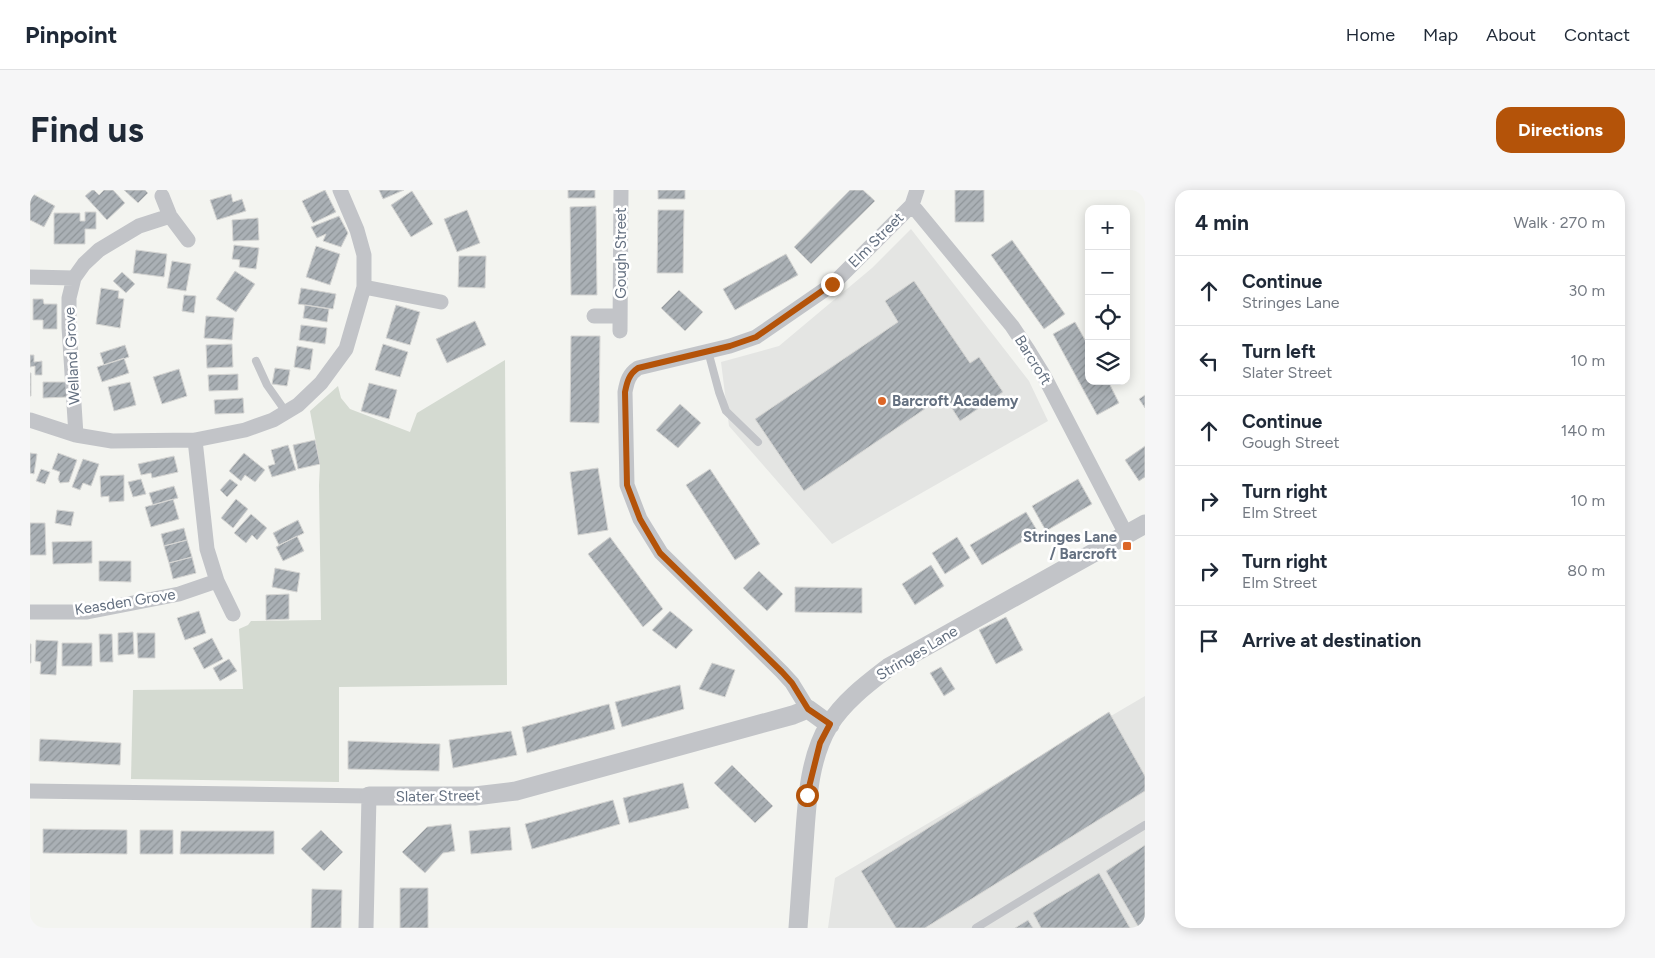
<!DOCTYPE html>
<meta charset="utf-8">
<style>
:root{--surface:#fff;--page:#f6f6f7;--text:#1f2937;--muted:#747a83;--line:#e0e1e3;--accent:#b45309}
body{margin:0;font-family:Figtree,sans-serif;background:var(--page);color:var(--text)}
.controls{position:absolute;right:15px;top:15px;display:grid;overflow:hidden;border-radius:10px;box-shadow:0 2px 12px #0003}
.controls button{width:45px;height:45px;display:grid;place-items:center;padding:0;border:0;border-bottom:1px solid var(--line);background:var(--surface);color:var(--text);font:25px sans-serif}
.stop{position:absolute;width:15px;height:15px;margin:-11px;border:4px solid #b45309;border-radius:50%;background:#fff}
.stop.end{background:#b45309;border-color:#fff;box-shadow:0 1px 5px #0008}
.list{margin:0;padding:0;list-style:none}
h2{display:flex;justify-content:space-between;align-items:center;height:65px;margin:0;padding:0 20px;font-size:21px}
h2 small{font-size:16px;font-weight:400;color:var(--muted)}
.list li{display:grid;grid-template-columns:32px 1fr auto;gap:15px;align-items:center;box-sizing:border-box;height:70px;padding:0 20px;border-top:1px solid var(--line)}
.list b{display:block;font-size:19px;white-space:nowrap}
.list p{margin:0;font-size:16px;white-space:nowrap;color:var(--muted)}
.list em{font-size:16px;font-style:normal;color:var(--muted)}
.icon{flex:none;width:28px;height:28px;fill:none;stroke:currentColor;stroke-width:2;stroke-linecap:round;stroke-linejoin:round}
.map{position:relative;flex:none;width:1115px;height:738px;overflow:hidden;border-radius:15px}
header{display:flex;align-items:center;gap:30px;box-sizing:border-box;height:70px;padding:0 25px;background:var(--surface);border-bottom:1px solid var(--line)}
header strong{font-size:24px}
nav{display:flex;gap:28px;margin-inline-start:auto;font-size:18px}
.intro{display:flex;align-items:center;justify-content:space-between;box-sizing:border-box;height:120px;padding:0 30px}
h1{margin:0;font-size:35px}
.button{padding:12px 22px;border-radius:15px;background:var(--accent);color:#fff;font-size:18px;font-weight:700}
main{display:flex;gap:30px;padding:0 30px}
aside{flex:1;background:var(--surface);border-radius:15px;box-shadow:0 2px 12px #0003}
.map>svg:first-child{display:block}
.built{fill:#e4e5e3}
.grass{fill:#d4dad1}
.building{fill:url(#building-hatch);stroke:#d5d5d3}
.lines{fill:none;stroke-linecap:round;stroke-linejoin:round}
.service{stroke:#c2c4c8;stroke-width:8}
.minor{stroke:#c2c4c8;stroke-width:15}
.tertiary{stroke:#c2c4c8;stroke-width:19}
.route{stroke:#b45309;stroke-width:6}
.poi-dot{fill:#dc6627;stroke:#fff;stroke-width:2}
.labels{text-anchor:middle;stroke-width:5;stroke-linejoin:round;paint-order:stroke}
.street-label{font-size:15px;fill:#647080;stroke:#fff}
.poi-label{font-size:15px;font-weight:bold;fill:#647080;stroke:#fff;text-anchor:start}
</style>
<header>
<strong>Pinpoint</strong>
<nav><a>Home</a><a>Map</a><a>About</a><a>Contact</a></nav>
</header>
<div class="intro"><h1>Find us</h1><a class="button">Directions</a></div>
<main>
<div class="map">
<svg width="1115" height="738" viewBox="0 0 1115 738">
<defs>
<pattern id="building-hatch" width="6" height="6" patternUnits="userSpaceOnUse" patternTransform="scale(1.25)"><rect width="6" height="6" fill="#aab0b5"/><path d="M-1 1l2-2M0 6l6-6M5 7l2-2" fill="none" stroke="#8e9498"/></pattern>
</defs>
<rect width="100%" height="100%" fill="#f3f4f0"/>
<!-- built -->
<path class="built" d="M881,39L999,191L1018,231L802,354L699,236L691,172L749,156L842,78Z
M1115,506V738H798L805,688Z"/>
<!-- grass -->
<path class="grass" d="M475,170L477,495L309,497V592L101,589L103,500L213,499L209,439L218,435L221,431L291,430L289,295L290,274L280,221L308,196L311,208L320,219L380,242L387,223Z"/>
<!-- building -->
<path class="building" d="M62,0H64L69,5L74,0H83L95,13L77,30L55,6Z
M94,0H115L118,3L108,13Z
M295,0L306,22L283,33L272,11Z
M349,0H374L353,9Z
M538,0H565V8H538Z
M628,0H655V9H628Z
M820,0H833L845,11L781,74L764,57Z
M925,0H954V32H925Z
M382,1L403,34L381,47L361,15Z
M3,4L25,16L14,37L0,30V9Z
M201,4L203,12L212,9L216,21L187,30L180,10Z
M566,16L567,105H541L540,17Z
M437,20L450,53L427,62L414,29Z
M628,20H654L653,83H627Z
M55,22H66V39H55V54H24V23H50V31H55Z
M309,26L318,43L311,57L293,51L296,44L287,48L281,37Z
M228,28L229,50L203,51L202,30Z
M982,50L1035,124L1014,139L961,65Z
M204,55L229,58L226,79L209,77L210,70L202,69Z
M286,56L310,64L300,95L276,87Z
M106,60L137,64L134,87L103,83Z
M756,64L768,85L705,120L693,99Z
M429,66H456L455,98L428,97Z
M142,71L161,74L156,101L137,98Z
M205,81L225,94L206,122L186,109Z
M92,82L105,94L96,103L83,91Z
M884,91L940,173L949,167L973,202L930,231L914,206L774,301L725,229L868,132L855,111Z
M71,98L89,101L88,108L94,109L90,138L66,134Z
M271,98L306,104L303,119L268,114Z
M649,100L673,122L655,141L631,118Z
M154,105L166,106L164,123L152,121Z
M3,109H13L14,114H27V139H13V130H3Z
M275,115L299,119L297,132L273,128Z
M366,115L390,122L380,155L356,148Z
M176,126L204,128L202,150L174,148Z
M445,131L456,155L417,173L406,149Z
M1045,132L1059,157V191H1078L1089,213L1067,225L1023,144Z
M271,135L297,138L295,154L269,150Z
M541,146H570L569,233L540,232Z
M202,154L203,177L177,178L176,155Z
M353,154L378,162L370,187L345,180Z
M95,155L99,167L74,175L70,163Z
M267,156L283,159L280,180L264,177Z
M0,165H4V172L12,171V185H5V176L0,177Z
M94,168L99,183L72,192L67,177Z
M245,178L260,180L257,196L242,194Z
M149,179L157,206L132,214L123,187Z
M0,183H1V206H0Z
M208,184V200L179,201L178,185Z
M13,192H36L37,207L13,208Z
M100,192L106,215L84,221L78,197Z
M339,193L367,200L359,229L331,221Z
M1115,205V218L1109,209Z
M213,208L214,223L185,224L184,210Z
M650,214L671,233L648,258L626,240Z
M285,250L290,274L268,279L263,255Z
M258,255L266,280L242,287L238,276L245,274L241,260Z
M1115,256V287L1109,291L1095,270Z
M0,263L7,264L4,284L0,283Z
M28,263L47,270L39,292L30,293L28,289L30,282L22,279Z
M214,263L235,280L225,292L215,285L211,291L199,281Z
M144,266L148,282L122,288L121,283L111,285L108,274Z
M53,269L69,274L61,296L53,293L50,300L42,297Z
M568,278L578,340L548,345L540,282Z
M11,279L20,282L15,294L6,291Z
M680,279L730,354L705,370L656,295Z
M94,285V311L79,312V306L71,307L70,286Z
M111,289L116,304L103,307L98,292Z
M200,289L208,295L197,307L190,300Z
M1048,289L1062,314L1016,341L1002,316Z
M144,296L148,308L123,315L119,303Z
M143,309L149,329L121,337L115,317Z
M206,309L218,319L203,338L191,328Z
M27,320L44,322L41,336L25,333Z
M996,322L1008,342L952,375L940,355Z
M221,324L237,338L227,350L222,345L216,353L204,343Z
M268,330L274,343L249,355L243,343Z
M0,333H15L16,365H0Z
M154,338L157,350L134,356L131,344Z
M267,346L274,361L253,371L246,357Z
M580,347L633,419L613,437L558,364Z
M927,347L940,368L915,384L902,363Z
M157,350L162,367L139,373L134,356Z
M62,351V373L23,374L22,352Z
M162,367L166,383L143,389L139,373Z
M69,371H101V392L69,391Z
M901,375L914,396L885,415L872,394Z
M245,378L270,383L267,402L242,397Z
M729,381L753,404L737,421L713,398Z
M765,397L832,398V423L765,422Z
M259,404V429L236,430V405Z
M169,421L176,443L155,450L147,428Z
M640,421L663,440L646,459L622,440Z
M976,427L993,460L966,474L949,440Z
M103,442L104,464L88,465V443Z
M107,443H125V468H108Z
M69,444H82L83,472H70Z
M182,448L193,469L174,479L163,458Z
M6,450L28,451L26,485L10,484L11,472L5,471Z
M32,453H62V476H32Z
M0,454H1V473H0Z
M199,469L207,481L190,491L183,478Z
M682,473L705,480L695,507L669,499Z
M911,477L925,499L914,506L900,483Z
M650,495L654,519L592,537L585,512Z
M579,514L585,539L497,563L492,537Z
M1079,522L1115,586V601L895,738H866L831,681Z
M481,541L487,565L423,578L419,550Z
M10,549L91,553L90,575L9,571Z
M318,551L410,554L409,581L318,579Z
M702,575L743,616L725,633L684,593Z
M653,593L659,618L599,633L593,608Z
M583,610L590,634L502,659L495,634Z
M421,634L425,661L413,663L395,683L372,662L397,637Z
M480,637L482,660L441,664L439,641Z
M13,639L97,640V664L13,663Z
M110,640H143V664H110Z
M291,640L313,662L294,681L271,659Z
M151,641H244V664H150Z
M1115,655V738H1109L1076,681Z
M1069,683L1100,738H1011L1003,723Z
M370,698H398V738H370Z
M282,699L312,700L311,738H281Z
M998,730L1003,738H985Z"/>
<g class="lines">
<!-- service -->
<path class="service" d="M678,161L689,202L696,221L728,252
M226,171L237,195L256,222
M946,738L1115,635"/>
<!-- minor -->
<path class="minor" d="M132,6L140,26L158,50
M882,15L982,136L998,160L1014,186L1096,344
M0,87L44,88
M334,97L411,112
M564,126H590
M590,141L591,0
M0,230L46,245L82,251L165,250L215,240L243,230L268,215L291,193L316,159L334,97V65L327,40L310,0
M46,245L39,137V108L44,88L54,74L69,60L109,36L140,26
M165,250L177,359L187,391L203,424
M0,422H57L149,404L187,391
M778,519L762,493L752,482L631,363L610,329L597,295L595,202C597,191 599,184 608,178L700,156L726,147L803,94L882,15L887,0
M0,601L339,606L336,738"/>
<!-- tertiary -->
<path class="tertiary" d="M339,606H445L486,601L763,525L778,519L800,535
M768,738C770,710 772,682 774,654C777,615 778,570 799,535C814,511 837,494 859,477L1115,334"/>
</g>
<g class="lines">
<!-- route -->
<path class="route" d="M777,605L790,553L800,534L778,519L762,493L752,482L630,363L610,329L597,295L595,202C597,192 599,184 608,178L700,156L726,147L802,94"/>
</g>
<!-- markers -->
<g class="poi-dot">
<circle cx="852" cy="211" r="5"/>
<rect x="1092" y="351" width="10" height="10" rx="2.5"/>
</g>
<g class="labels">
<!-- street labels -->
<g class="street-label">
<text transform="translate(846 50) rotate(-45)" y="5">Elm Street</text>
<text transform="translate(591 63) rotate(-90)" y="5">Gough Street</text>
<text transform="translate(42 166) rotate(-93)" y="5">Welland Grove</text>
<text transform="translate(1003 170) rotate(58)" y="5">Barcroft</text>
<text transform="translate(95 412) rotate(-9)" y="5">Keasden Grove</text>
<text transform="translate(887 463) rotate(-31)" y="5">Stringes Lane</text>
<text transform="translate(408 606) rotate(-1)" y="5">Slater Street</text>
</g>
<!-- poi labels -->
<g class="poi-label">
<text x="862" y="216">Barcroft Academy</text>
<text x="1087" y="352" text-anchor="end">Stringes Lane<tspan x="1087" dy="17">/ Barcroft</tspan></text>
</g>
</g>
</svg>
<div class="controls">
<button>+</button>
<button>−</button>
<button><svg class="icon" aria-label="locate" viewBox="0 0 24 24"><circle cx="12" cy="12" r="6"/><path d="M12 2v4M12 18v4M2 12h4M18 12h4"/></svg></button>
<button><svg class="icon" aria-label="layers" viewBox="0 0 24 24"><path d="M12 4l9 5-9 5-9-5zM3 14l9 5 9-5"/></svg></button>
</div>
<div class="stop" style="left:777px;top:605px"></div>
<div class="stop end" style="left:802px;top:94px"></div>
</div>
<aside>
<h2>4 min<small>Walk · 270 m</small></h2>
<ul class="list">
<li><svg class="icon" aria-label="ahead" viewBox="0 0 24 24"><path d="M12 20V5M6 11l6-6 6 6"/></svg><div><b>Continue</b><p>Stringes Lane</p></div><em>30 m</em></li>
<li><svg class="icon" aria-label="left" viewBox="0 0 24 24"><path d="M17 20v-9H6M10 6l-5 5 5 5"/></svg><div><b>Turn left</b><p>Slater Street</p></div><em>10 m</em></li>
<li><svg class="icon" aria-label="ahead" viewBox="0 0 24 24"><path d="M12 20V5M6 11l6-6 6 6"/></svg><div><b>Continue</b><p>Gough Street</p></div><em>140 m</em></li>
<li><svg class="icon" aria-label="right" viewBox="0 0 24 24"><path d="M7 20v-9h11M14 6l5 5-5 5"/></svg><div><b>Turn right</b><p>Elm Street</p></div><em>10 m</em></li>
<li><svg class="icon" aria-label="right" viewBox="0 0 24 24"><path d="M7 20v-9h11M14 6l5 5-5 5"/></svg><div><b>Turn right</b><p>Elm Street</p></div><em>80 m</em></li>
<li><svg class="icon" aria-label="arrive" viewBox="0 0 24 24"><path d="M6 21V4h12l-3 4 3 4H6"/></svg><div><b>Arrive at destination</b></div></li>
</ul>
</aside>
</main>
